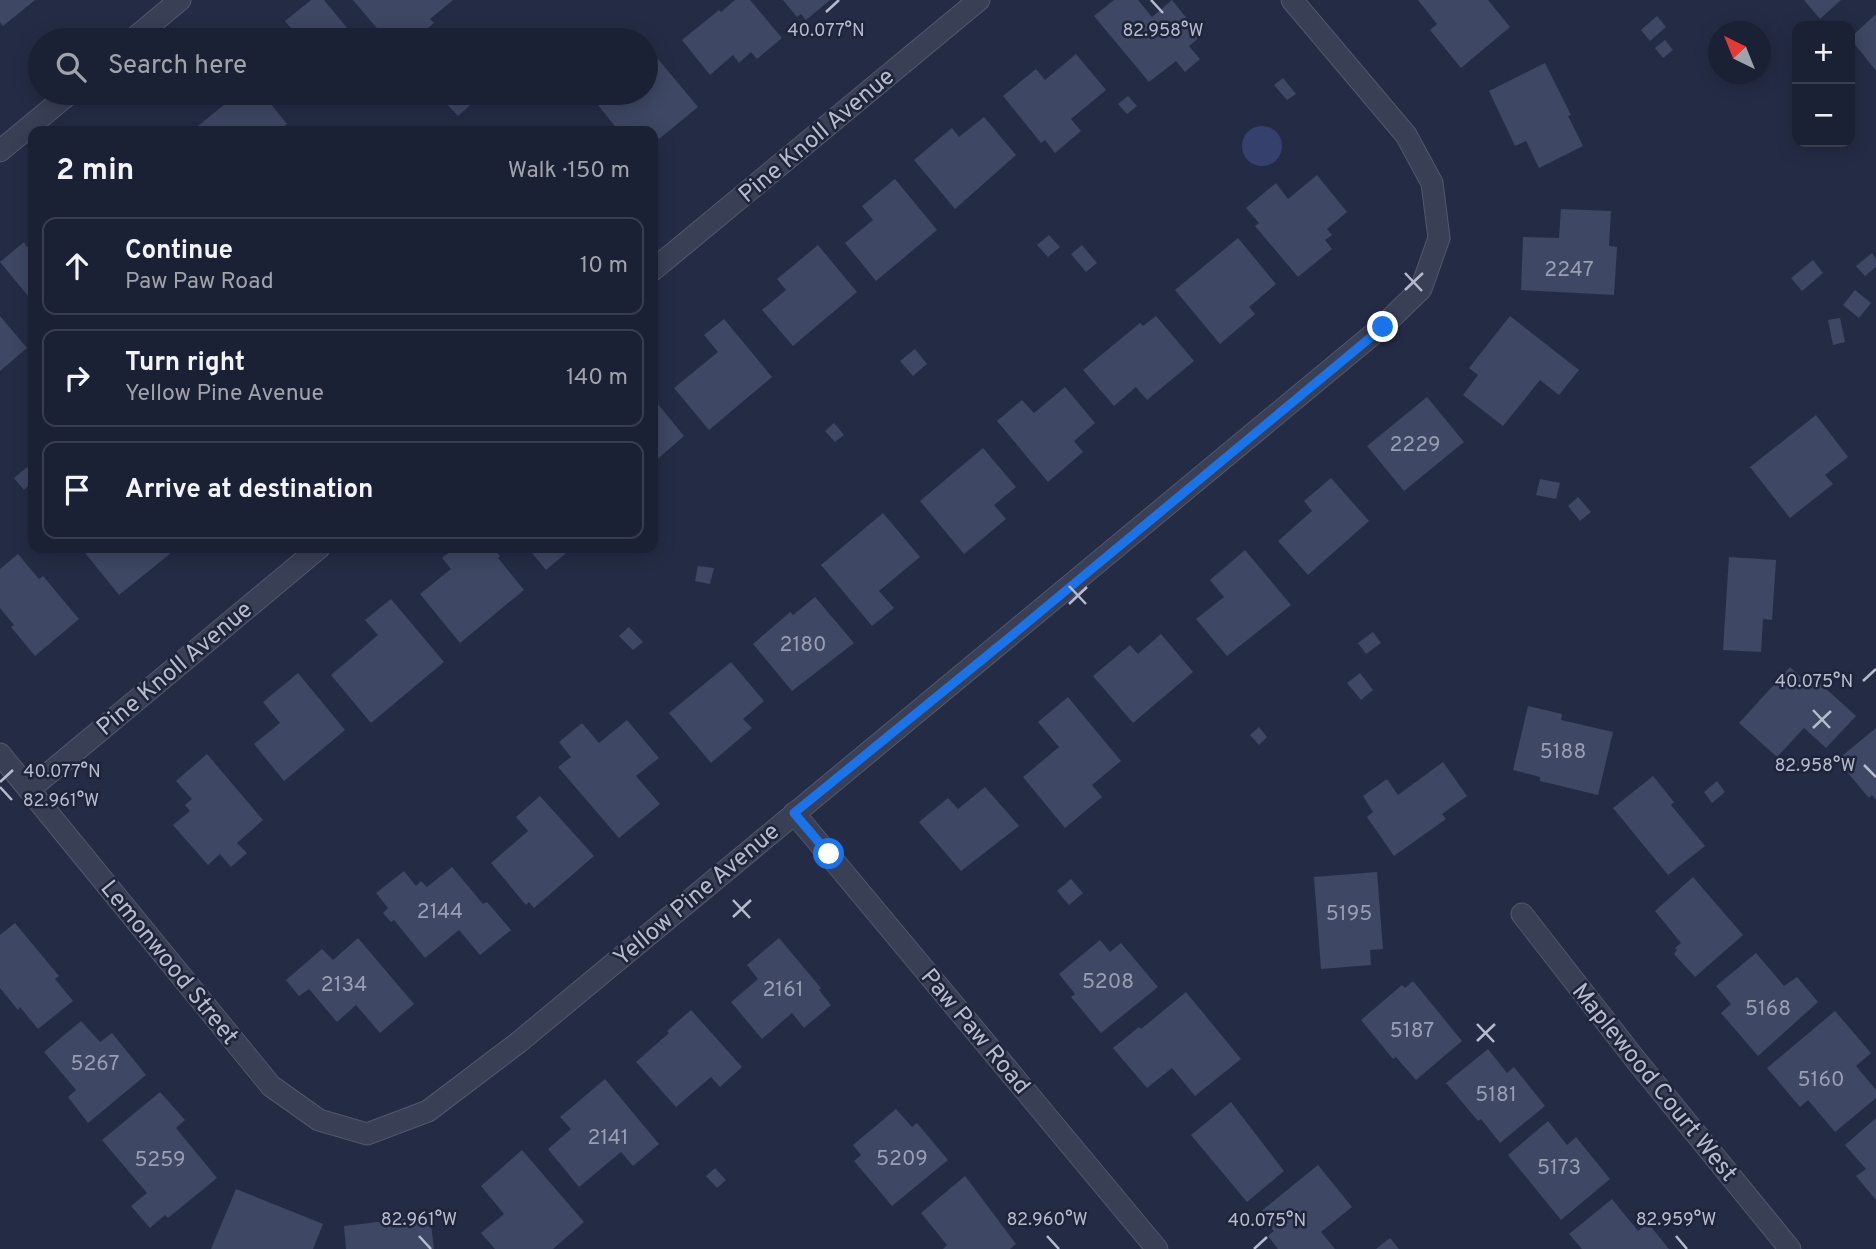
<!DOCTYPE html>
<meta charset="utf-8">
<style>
:root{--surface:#1b2134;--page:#282e40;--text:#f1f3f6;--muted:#a0a3ac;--line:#393e4f}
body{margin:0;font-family:Overpass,sans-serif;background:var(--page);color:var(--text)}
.controls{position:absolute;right:21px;top:21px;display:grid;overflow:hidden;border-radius:14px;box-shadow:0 4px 18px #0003}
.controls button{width:63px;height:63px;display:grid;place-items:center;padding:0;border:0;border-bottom:2px solid var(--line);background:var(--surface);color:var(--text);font:35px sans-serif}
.compass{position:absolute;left:1708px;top:21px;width:63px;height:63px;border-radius:50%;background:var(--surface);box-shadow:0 4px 18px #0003;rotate:317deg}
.stop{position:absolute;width:21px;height:21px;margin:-16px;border:5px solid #1a73e8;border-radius:50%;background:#fff}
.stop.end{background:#1a73e8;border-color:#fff;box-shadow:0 2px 7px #0008}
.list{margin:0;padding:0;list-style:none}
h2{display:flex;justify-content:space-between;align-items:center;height:91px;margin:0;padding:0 28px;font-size:30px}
h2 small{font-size:23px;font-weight:400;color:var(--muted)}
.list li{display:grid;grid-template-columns:46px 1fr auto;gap:21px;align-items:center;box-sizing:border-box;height:98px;margin:0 14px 14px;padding:0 14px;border:2px solid var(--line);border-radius:14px}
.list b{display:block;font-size:26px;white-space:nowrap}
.list p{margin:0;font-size:23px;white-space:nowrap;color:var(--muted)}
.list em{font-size:23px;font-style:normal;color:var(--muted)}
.icon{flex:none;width:38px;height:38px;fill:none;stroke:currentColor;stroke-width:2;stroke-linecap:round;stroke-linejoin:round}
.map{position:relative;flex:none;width:1876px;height:1249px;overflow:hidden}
.search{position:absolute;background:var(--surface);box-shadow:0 4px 18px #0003;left:28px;top:28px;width:630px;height:77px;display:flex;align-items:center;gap:18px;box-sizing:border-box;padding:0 24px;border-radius:38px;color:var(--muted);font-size:26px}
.panel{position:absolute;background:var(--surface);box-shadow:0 4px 18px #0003;left:28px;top:126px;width:630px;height:427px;border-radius:14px}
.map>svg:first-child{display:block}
.water{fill:#35416c}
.building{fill:#3e4763}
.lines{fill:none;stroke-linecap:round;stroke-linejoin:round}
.street-casing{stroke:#52576c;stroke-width:23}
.street{stroke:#393f55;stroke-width:21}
.route{stroke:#1a73e8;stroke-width:9}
.ticks{fill:none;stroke:#b7bbce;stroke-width:2.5}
.labels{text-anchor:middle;stroke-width:5;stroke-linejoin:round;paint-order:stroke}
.number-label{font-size:21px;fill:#999eb3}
.street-label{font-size:24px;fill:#b7bbce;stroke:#1e243a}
.ticks-label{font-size:18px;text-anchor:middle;fill:#b7bbce;stroke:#1e243a;stroke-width:5;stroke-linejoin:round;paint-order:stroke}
</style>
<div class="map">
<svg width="1876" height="1249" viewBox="0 0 1876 1249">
<rect width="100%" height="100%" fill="#242c45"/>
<!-- water -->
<path class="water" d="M1242 146a20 20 0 1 1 40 0a20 20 0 1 1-40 0Z"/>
<!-- building -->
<path class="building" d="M0,0H35L3,26L0,22Z
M311,0H324L357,40H294L298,37L285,21Z
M353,0H453L430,19L434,23L413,40H387Z
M735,0H750L782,38L757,59L751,52L739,63L733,55L710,75L682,40L719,10L721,12Z
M783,0H830L806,20L801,14L797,17Z
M1114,0H1138L1152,17L1172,0L1201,36L1189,46L1200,59L1185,72L1176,61L1149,82L1094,16Z
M1418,0H1488L1510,27L1461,68L1430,30L1437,24Z
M1804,0H1841L1820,19Z
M1876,14V71L1850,38Z
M1657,16L1666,27L1650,41L1641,30Z
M1665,40L1673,50L1663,58L1655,48Z
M1076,54L1106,90L1071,119L1081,131L1055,153L1045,140L1041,143L1003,96L1036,69L1045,80Z
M658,59L698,107L659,139L648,126L642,131H619L597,104L612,93H646V69Z
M1545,63L1571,115L1568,116L1583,146L1539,168L1526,141L1515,146L1489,91Z
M1283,78L1296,94L1287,100L1274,85Z
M226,93H262L287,124L278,131H192L231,99Z
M458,93H469L476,100L458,116L446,103Z
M1128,96L1137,106L1127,114L1118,104Z
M984,117L1016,155L955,209L914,160L952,128L959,137Z
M1317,175L1347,212L1327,229L1332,235L1325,240L1332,249L1298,277L1255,226L1259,223L1246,208L1276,183L1288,199Z
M895,179L937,230L876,281L845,243L873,220L862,206Z
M1561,209L1611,211L1609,246L1617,247L1614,295L1521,290L1523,237L1559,238Z
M1049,235L1060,247L1048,257L1037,245Z
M1238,238L1276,284L1249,307L1255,314L1220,344L1175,290Z
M24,242L27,247L33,242V302L0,262Z
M818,245L857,292L793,346L762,310L786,290L777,279Z
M1082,245L1097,263L1086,272L1071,254Z
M1872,253L1876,259V267L1865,276L1856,266Z
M1813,260L1823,273L1802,291L1791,278Z
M1855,290L1871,303L1859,318L1843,305Z
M0,316L27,348L0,371Z
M1156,316L1194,361L1147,400L1136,387L1114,406L1083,370L1140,323L1143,326Z
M1510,316L1579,370L1559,395L1540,380L1503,426L1463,395L1478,375L1469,368Z
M1840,318L1845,342L1833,345L1828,320Z
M724,319L772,377L709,430L674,388L718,352L704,335Z
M915,349L927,364L913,376L900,361Z
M1065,387L1095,423L1074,441L1083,452L1048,482L997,421L1022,400L1034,413Z
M1427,397L1464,442L1404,491L1367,446Z
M653,398L684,436L653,463Z
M1816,415L1848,457L1825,475L1833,484L1790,518L1750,467Z
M834,423L844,435L835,442L825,431Z
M983,448L1016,487L994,505L1006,519L964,554L920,501Z
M27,467L33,474V481L24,490L14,478Z
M1331,478L1369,521L1308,575L1278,541L1312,511L1304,501Z
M1540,479L1560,483L1556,499L1536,495Z
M1578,497L1591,512L1580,521L1568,506Z
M883,513L920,557L879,591L894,608L872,626L821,565Z
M81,548H167L171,553L119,595Z
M455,548H493L500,556L498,558L524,590L460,643L420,594L451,569L442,558Z
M528,548H572L546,570Z
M1245,550L1291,605L1227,656L1196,619L1224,597L1210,580Z
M18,554L39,579L43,576L79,619L35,656L11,627L14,625L0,608V569Z
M1729,557L1776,560L1772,620L1763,619L1761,652L1723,650Z
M698,566L714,568L710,584L695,581Z
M815,597L854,643L792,691L753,644L790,612L793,615Z
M391,599L444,662L371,723L331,675L378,635L365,620Z
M629,627L643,642L633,650L619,636Z
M1373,632L1381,643L1366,654L1358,643Z
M1161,634L1193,672L1133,723L1093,676L1130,645L1138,654Z
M731,662L764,701L743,719L752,728L711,763L669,713Z
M1790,667L1807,683L1813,677L1856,716L1826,748L1804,728L1777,757L1739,723Z
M298,673L345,730L284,781L254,744L280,723L263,702Z
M1360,673L1373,690L1361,700L1347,683Z
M1068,697L1121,761L1092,785L1102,797L1065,828L1023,777L1059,747L1038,722Z
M1528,706L1562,714L1561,720L1613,732L1598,795L1540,781V777L1513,770Z
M627,720L659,758L636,776L660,804L619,838L558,767L571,757L559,742L582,723L599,743Z
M1259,727L1267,737L1259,745L1250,735Z
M1876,728V800L1872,795L1869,798L1837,760Z
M207,754L263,820L237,843L247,853L231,867L220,854L208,865L173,825L190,811L185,805L192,799L176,781Z
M1443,762L1467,796L1442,814L1446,819L1394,856L1367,817L1373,812L1363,796L1387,779L1398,795Z
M1653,776L1674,802L1671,805L1705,846L1668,875L1613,808Z
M1717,781L1725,792L1712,803L1704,792Z
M985,787L1019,826L961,871L919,822L948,798L958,809Z
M540,796L594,856L534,908L529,902L526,905L491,863L528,831L516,817Z
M452,867L483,904L487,902L511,930L480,955L459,930L425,958L394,920L391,922L383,913L388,908L376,893L404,871L416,886L421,881L427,887Z
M1377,872L1383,949L1370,950L1371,965L1321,969L1314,877Z
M1693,877L1743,935L1695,977L1674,954L1677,950L1675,948L1681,943L1655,911Z
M1071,879L1083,893L1069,905L1057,891Z
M15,923L59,976L55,979L73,1001L38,1029L20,1007L18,1010L0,988V935Z
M358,938L414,1004L380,1033L356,1005L337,1022L309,989L299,996L286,980L322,949L333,960Z
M779,938L821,988L819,990L831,1005L804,1028L792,1013L762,1039L731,1002L758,979L747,965Z
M1100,940L1110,952L1121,943L1158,987L1101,1033L1071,997L1075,994L1059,974Z
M1756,953L1784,986L1797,977L1818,1002L1758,1056L1721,1013L1731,1004L1716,986Z
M1413,981L1462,1041L1416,1080L1396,1057L1393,1059L1361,1020L1402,985L1405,988Z
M1186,992L1241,1059L1195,1096L1172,1068L1147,1088L1113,1048L1139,1027L1141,1029Z
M691,1010L742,1067L720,1087L711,1077L676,1107L636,1062L669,1033L667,1031Z
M1835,1011L1871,1053L1856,1066L1876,1090V1098L1835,1132L1808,1100L1800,1107L1767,1068Z
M81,1021L100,1042L112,1033L146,1075L88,1123L68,1097L76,1090L44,1052Z
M1488,1049L1507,1073L1514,1067L1545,1106L1500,1143L1481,1119L1478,1121L1446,1083Z
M605,1079L659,1144L633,1166L621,1152L579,1187L548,1149L571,1129L560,1117Z
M160,1092L185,1120L176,1128L217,1178L168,1218L165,1215L150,1228L131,1206L147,1193L102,1140Z
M1231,1102L1284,1171L1247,1202L1191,1135Z
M896,1109L912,1127L917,1123L948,1160L892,1206L854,1161L861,1155L853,1145Z
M1876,1118V1200L1856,1176L1866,1169L1845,1145Z
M1548,1121L1567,1145L1576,1137L1610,1179L1561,1220L1508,1155Z
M522,1150L584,1222L553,1249H495L481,1233L504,1214L481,1186Z
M1318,1165L1352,1207L1321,1232L1335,1249H1278L1268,1236L1274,1231L1259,1213Z
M715,1168L726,1180L717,1188L706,1176Z
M965,1176L1016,1244L1010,1249H943L947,1245L921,1213Z
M236,1189L323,1224L313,1249H211Z
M1612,1199L1638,1231L1648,1223L1669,1249H1582L1569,1234Z
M430,1216L434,1249H346L344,1226Z
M1390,1238L1399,1249H1376Z"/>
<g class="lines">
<defs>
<path id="street" d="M132,40L180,0
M0,151L70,93
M653,270L979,0
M0,754L271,1086L319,1120L367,1134L428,1111L519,1042L1383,326L1421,289L1439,238L1432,183L1406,135L1292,0
M30,789L319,548
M794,813L1157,1249
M1522,914L1635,1059L1790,1249"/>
</defs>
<!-- street casing -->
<use href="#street" class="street-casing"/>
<!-- street -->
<use href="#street" class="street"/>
</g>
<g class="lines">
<!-- route -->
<path class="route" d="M829,854L794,813L1010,637L1383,327"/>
</g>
<!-- ticks -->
<path class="ticks" d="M1151,0L1163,13M826,12L839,0M1405,273L1422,291M1405,290L1423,273M1069,586L1086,604M1069,604L1087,587M1863,681L1876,669M1813,710L1830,728M1813,728L1831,711M1864,765L1876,777M0,782L13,770M0,787L12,800M733,900L750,918M733,917L751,900M1477,1024L1494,1042M1477,1041L1495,1024M419,1236L431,1249M1047,1236L1059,1249M1676,1236L1687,1249M1254,1249L1267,1237"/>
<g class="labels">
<!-- number labels -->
<g class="number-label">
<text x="1569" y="276">2247</text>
<text x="1415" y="451">2229</text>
<text x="803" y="651">2180</text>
<text x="1563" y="758">5188</text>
<text x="440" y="918">2144</text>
<text x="1349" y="920">5195</text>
<text x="1108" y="988">5208</text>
<text x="344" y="991">2134</text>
<text x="783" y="996">2161</text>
<text x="1768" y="1015">5168</text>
<text x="1412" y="1037">5187</text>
<text x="95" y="1070">5267</text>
<text x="1821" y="1086">5160</text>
<text x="1496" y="1101">5181</text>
<text x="608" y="1144">2141</text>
<text x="902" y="1165">5209</text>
<text x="160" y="1166">5259</text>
<text x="1559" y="1174">5173</text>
</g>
<!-- street labels -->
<g class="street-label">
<text transform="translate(816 135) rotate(-40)" y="8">Pine Knoll Avenue</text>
<text transform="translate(174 668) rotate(-40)" y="8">Pine Knoll Avenue</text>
<text transform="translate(696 894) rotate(-40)" y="8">Yellow Pine Avenue</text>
<text transform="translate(170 962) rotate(51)" y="8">Lemonwood Street</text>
<text transform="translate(976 1031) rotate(50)" y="8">Paw Paw Road</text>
<text transform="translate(1655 1082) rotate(51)" y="8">Maplewood Court West</text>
</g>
</g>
<g class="ticks-label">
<text x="826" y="36">40.077°N</text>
<text x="1163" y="36">82.958°W</text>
<text x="1814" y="687">40.075°N</text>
<text x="1815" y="771">82.958°W</text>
<text x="62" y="777">40.077°N</text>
<text x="61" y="806">82.961°W</text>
<text x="419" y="1225">82.961°W</text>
<text x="1047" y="1225">82.960°W</text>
<text x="1676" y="1225">82.959°W</text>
<text x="1267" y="1226">40.075°N</text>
</g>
</svg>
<div class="controls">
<button>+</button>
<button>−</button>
</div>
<svg class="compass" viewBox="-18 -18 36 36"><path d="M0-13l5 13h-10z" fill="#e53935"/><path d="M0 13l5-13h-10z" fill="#a0a3ac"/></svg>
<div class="stop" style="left:829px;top:854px"></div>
<div class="stop end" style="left:1383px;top:327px"></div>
<div class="search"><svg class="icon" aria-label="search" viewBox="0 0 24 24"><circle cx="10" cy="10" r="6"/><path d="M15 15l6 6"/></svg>Search here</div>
<section class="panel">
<h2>2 min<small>Walk · 150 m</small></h2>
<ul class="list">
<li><svg class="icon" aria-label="ahead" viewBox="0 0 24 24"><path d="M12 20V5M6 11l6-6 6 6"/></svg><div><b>Continue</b><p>Paw Paw Road</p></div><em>10 m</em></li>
<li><svg class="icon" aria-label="right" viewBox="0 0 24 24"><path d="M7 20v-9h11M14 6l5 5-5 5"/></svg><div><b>Turn right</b><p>Yellow Pine Avenue</p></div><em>140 m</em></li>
<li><svg class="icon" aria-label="arrive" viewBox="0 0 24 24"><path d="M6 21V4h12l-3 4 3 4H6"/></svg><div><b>Arrive at destination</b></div></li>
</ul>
</section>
</div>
